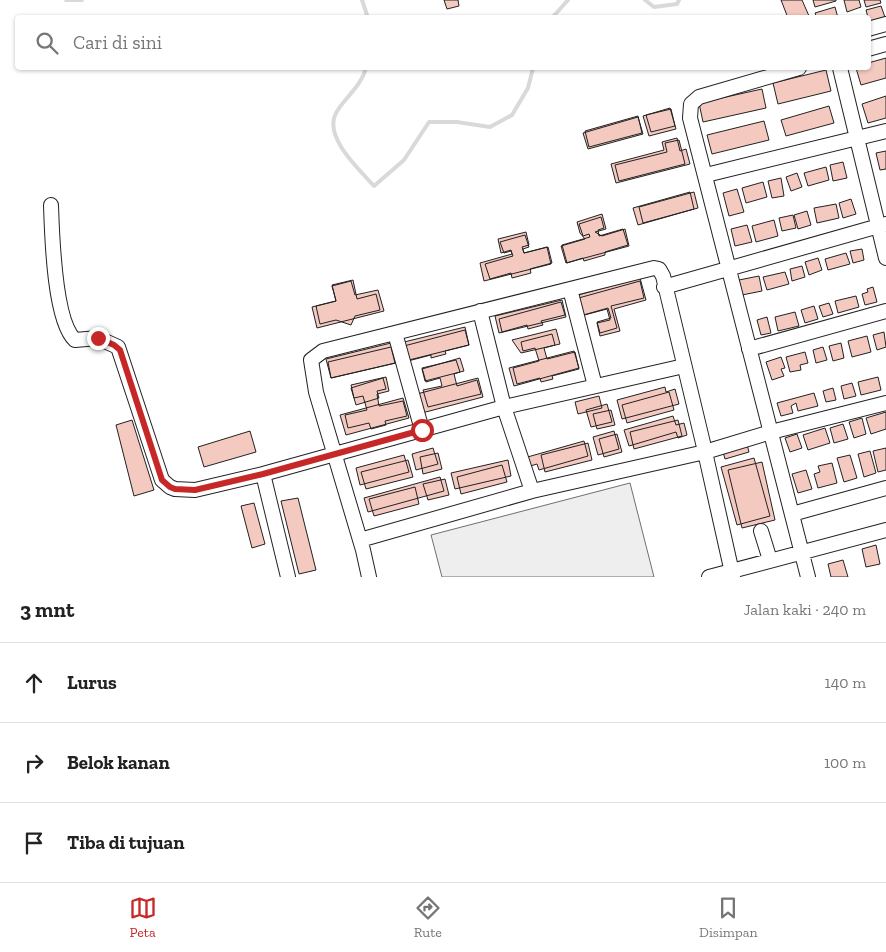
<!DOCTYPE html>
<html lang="id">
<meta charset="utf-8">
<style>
:root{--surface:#fff;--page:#f2f2f2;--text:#222;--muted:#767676;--line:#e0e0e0;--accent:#c62828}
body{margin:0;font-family:"Zilla Slab",serif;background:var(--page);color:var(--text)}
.stop{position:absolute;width:15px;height:15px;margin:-11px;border:4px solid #c62828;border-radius:50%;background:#fff}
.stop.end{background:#c62828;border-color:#fff;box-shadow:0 1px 5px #0008}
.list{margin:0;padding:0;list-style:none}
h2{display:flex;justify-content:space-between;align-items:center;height:65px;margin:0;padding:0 20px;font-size:21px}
h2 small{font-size:16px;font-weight:400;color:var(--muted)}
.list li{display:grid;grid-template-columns:32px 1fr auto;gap:15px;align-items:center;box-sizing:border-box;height:80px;padding:0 20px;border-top:1px solid var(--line)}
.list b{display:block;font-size:19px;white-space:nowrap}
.list em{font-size:16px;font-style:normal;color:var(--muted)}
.icon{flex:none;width:28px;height:28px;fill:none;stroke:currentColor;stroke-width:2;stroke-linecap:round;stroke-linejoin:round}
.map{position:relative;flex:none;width:886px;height:577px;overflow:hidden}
.search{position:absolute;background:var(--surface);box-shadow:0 1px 4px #0004;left:15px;right:15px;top:15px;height:55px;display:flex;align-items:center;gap:12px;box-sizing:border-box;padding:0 18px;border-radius:5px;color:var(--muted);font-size:19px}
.sheet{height:305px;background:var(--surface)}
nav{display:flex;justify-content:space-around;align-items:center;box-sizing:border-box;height:70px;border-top:1px solid var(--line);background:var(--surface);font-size:14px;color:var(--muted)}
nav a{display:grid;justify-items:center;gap:2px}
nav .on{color:var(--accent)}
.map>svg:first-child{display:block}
.green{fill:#eee;stroke:#6f6f6f}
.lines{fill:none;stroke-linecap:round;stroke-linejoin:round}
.stream{stroke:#d9d9d9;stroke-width:4}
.building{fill:#f3c9c0;stroke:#222}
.minor-casing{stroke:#222;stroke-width:16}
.minor{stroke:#fff;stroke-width:14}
.route{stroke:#c62828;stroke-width:6}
</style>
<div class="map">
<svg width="886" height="577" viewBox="0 0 886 577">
<rect width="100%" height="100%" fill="#fff"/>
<!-- green -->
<path class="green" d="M630,483L654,577H442L431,535Z"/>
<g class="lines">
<!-- stream -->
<path class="stream" d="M66,0H82
M362,0L368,18
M645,0L654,7L677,4L679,0
M552,18L568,0
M366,68C361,87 345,97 336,113C323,137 360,170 374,186L404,160L429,122H457L490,127L512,115L528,88L533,68"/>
</g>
<!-- building -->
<path class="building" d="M444,0H458L459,6L447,9Z
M781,0H802L809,16L804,18H788Z
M813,0H836V1L815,7Z
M844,0H859L861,7L847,12Z
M864,0H880L881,3L866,7Z
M881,6L886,20L870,25L866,10Z
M835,7L838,18H817L815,13Z
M886,58V78L861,85L856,68H868V63Z
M826,70L831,91L778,104L773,83Z
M762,89L766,108L703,122L699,103Z
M886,96V118L868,123L862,104Z
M829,106L834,123L786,136L781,120Z
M670,108L676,129L649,136L643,116Z
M671,109L675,126L651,132L646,115Z
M638,116L642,133L589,147L585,131Z
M638,117L643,134L588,149L583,133Z
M764,121L769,140L712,154L707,135Z
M677,138L680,151L686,149L690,164L616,183L611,164L664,150L662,142Z
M679,140L685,164L619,181L615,165L667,152L665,143Z
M886,151V169L880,170L876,153Z
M843,162L847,178L833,181L830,165Z
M826,167L829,180L808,186L804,173Z
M797,173L802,187L791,191L786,177Z
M781,178L784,196L772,198L768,181Z
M763,182L767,197L746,203L742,188Z
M737,189L744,212L729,216L723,193Z
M690,192L694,209L638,225L633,208Z
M694,192L698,208L643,223L639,207Z
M851,199L856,214L843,218L839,203Z
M836,204L839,218L817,223L814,208Z
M807,211L811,225L798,229L794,215Z
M602,214L606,229L595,232L602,236L625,229L629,246L566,263L561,246L585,239L580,233L577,222Z
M793,215L796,228L782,231L779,218Z
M601,217L604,228L598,230L599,236L623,229L628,245L605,252V255L584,261L583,258L567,263L562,245L590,237L589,234L583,236L579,224Z
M774,220L778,236L756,242L752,226Z
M747,225L752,242L735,246L731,229Z
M526,232L529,245L522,247L524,253L547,247L551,264L484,281L480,263L512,254L511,250L501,253L498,239Z
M525,235L529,247L523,249L524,253L548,247L552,263L530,269L531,273L512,278L511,273L490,279L485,264L513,256L511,251L504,253L500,242Z
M862,249L864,260L853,263L850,251Z
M846,253L850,264L828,270L825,259Z
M818,258L822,270L809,275L805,262Z
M802,266L805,277L792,281L790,269Z
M785,272L789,284L767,290L763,277Z
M759,276L762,291L742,295L739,280Z
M640,278L646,300L614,309L620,331L600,336L597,323L610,320L607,309L577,317L571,297Z
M353,280L357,299L376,294L380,310L355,316L351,325L336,320L320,324L316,306L336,301L332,285Z
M351,281L355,295L378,290L384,311L317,328L312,307L336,301L332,286Z
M640,281L644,298L611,306L617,328L600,333L597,322L611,318L608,308L580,316L575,299Z
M873,287L877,302L865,305L862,294L868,292L867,289Z
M856,296L859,307L838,313L835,301Z
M562,300L566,317L499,333L495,316Z
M561,302L565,315L541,321L543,325L528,329L527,325L502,332L499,319Z
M829,303L833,314L823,317L819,306Z
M814,306L818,319L805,323L801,310Z
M795,312L799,326L778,331L775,317Z
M767,317L771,333L761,335L757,320Z
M465,327L469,345L405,361L400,343Z
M556,329L560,344L521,353L512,340Z
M465,330L469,345L445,351L446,354L431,358V355L408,361L404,346Z
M884,332L886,347L877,350L873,335Z
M552,334L555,345L544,348L547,359L575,352L579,369L552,376L553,379L541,382L540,378L517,384L513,368L539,361L535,348L523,351L521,342Z
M867,336L871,352L852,357L848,341Z
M391,343L396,363L331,378L326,359Z
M841,343L844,358L833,361L829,346Z
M391,347L395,363L331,378L328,362Z
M823,347L827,360L816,363L813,350Z
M574,351L579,368L514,386L509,368Z
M805,352L808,363L800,365L801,370L790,372L786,357Z
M781,357L785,368L781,369L784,376L772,380L766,362Z
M460,358L464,371L425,381L422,369Z
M456,360L460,372L454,374L457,386L477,380L481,394L428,407L423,390L442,386L440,378L426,382L422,368Z
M386,377L389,391L377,394L379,406L403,401L407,416L385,421L386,425L371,429L369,423L348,428L345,415L367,410L363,396L354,398L351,385Z
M878,377L881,390L861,395L858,382Z
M383,378L386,389L377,391L379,398L356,405L351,388Z
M478,378L483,397L418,414L413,395Z
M852,383L856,396L844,399L841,386Z
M665,387L666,392L675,389L679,404L622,419L617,400Z
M833,388L836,400L826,402L823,391Z
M669,392L674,410L627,423L622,405Z
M814,393L818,406L798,411L796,403L791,406L793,413L781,416L777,403Z
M599,396L602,408L578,414L575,402Z
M403,398L409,418L346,435L340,415Z
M607,404L612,422L591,427L586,410Z
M611,410L615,425L597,429L593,414Z
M886,412V429L871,434L866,418Z
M673,416L676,425L684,423L687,435L678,438L676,432L629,446L624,430Z
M862,418L866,434L854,438L849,422Z
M132,420L154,490L134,496L116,425Z
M678,420L682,436L634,449L630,432Z
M843,424L848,439L834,443L830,428Z
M825,428L830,443L808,450L803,435Z
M250,431L256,452L204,467L198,447Z
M614,431L619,449L598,455L593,437Z
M617,434L622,452L604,457L599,439Z
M797,434L802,448L790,452L785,438Z
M745,437L749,452L725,459L721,444Z
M584,441L588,456L539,470L537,464L527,467L524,458Z
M588,443L592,460L545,472L541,455Z
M433,448L438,464L416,470L412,454Z
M886,448V470L878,472L873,451Z
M870,451L876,473L864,477L858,454Z
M438,453L442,469L423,474L420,457Z
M404,455L409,472L360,485L356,468Z
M850,455L857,478L844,482L837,458Z
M754,458L770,516L737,525L721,467Z
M408,460L413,477L366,489L361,472Z
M508,460L511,476L455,489L451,473Z
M762,462L775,520L742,528L728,470Z
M832,463L837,483L818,488L814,474L820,472L818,466Z
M502,465L507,482L461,494L457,477Z
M806,470L812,489L798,493L792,474Z
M440,477L444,491L368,512L364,498Z
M445,479L449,495L428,500L423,484Z
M415,487L419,504L374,516L369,499Z
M298,498L316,570L299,574L281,501Z
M254,503L265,544L252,548L241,506Z
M876,545L880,564L866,567L862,549Z
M843,560L848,577H831L828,564Z"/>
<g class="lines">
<defs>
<path id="minor" d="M868,29L886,24
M868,49L886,44
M799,68L699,97L691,104L690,118L808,577
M840,68L886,258
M706,175L886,131
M51,205C52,234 54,321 75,340L98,338L118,347L162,480L170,487L175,489L195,490L263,474L504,407L684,366
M664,287L886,224
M570,289L595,386
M480,311L504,407L532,491
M395,333L422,430
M749,349L886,311
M263,474L288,577
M792,514L886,488
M761,531L770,560
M360,540L532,491L705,452L771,432L886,403
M369,577L363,550L316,392L311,360L323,351L654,268L659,269L663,276L703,443L733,577
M709,577L886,530"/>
</defs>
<!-- minor casing -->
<use href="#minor" class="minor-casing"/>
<!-- minor -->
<use href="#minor" class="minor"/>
</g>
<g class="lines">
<!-- route -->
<path class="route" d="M98,338L114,345L120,350L162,480L170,487L175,489L195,490L263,474L422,430"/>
</g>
</svg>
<div class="stop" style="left:422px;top:430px"></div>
<div class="stop end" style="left:98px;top:338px"></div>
<div class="search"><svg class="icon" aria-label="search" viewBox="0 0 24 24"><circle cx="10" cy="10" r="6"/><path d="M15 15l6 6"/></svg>Cari di sini</div>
</div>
<section class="sheet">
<h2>3 mnt<small>Jalan kaki · 240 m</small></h2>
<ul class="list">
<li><svg class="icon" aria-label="ahead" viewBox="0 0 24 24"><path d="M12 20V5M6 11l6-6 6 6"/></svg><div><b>Lurus</b></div><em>140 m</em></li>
<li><svg class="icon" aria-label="right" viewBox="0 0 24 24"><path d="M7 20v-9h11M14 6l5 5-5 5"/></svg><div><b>Belok kanan</b></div><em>100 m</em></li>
<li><svg class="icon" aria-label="arrive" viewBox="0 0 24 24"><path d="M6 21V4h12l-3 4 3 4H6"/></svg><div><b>Tiba di tujuan</b></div></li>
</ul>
</section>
<nav>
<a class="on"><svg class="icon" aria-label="map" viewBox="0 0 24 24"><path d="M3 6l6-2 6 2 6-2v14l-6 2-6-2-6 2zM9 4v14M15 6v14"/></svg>Peta</a>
<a><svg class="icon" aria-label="directions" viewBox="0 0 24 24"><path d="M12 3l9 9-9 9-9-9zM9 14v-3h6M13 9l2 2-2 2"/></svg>Rute</a>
<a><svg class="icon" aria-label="saved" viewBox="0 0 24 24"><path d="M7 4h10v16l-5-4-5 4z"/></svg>Disimpan</a>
</nav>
